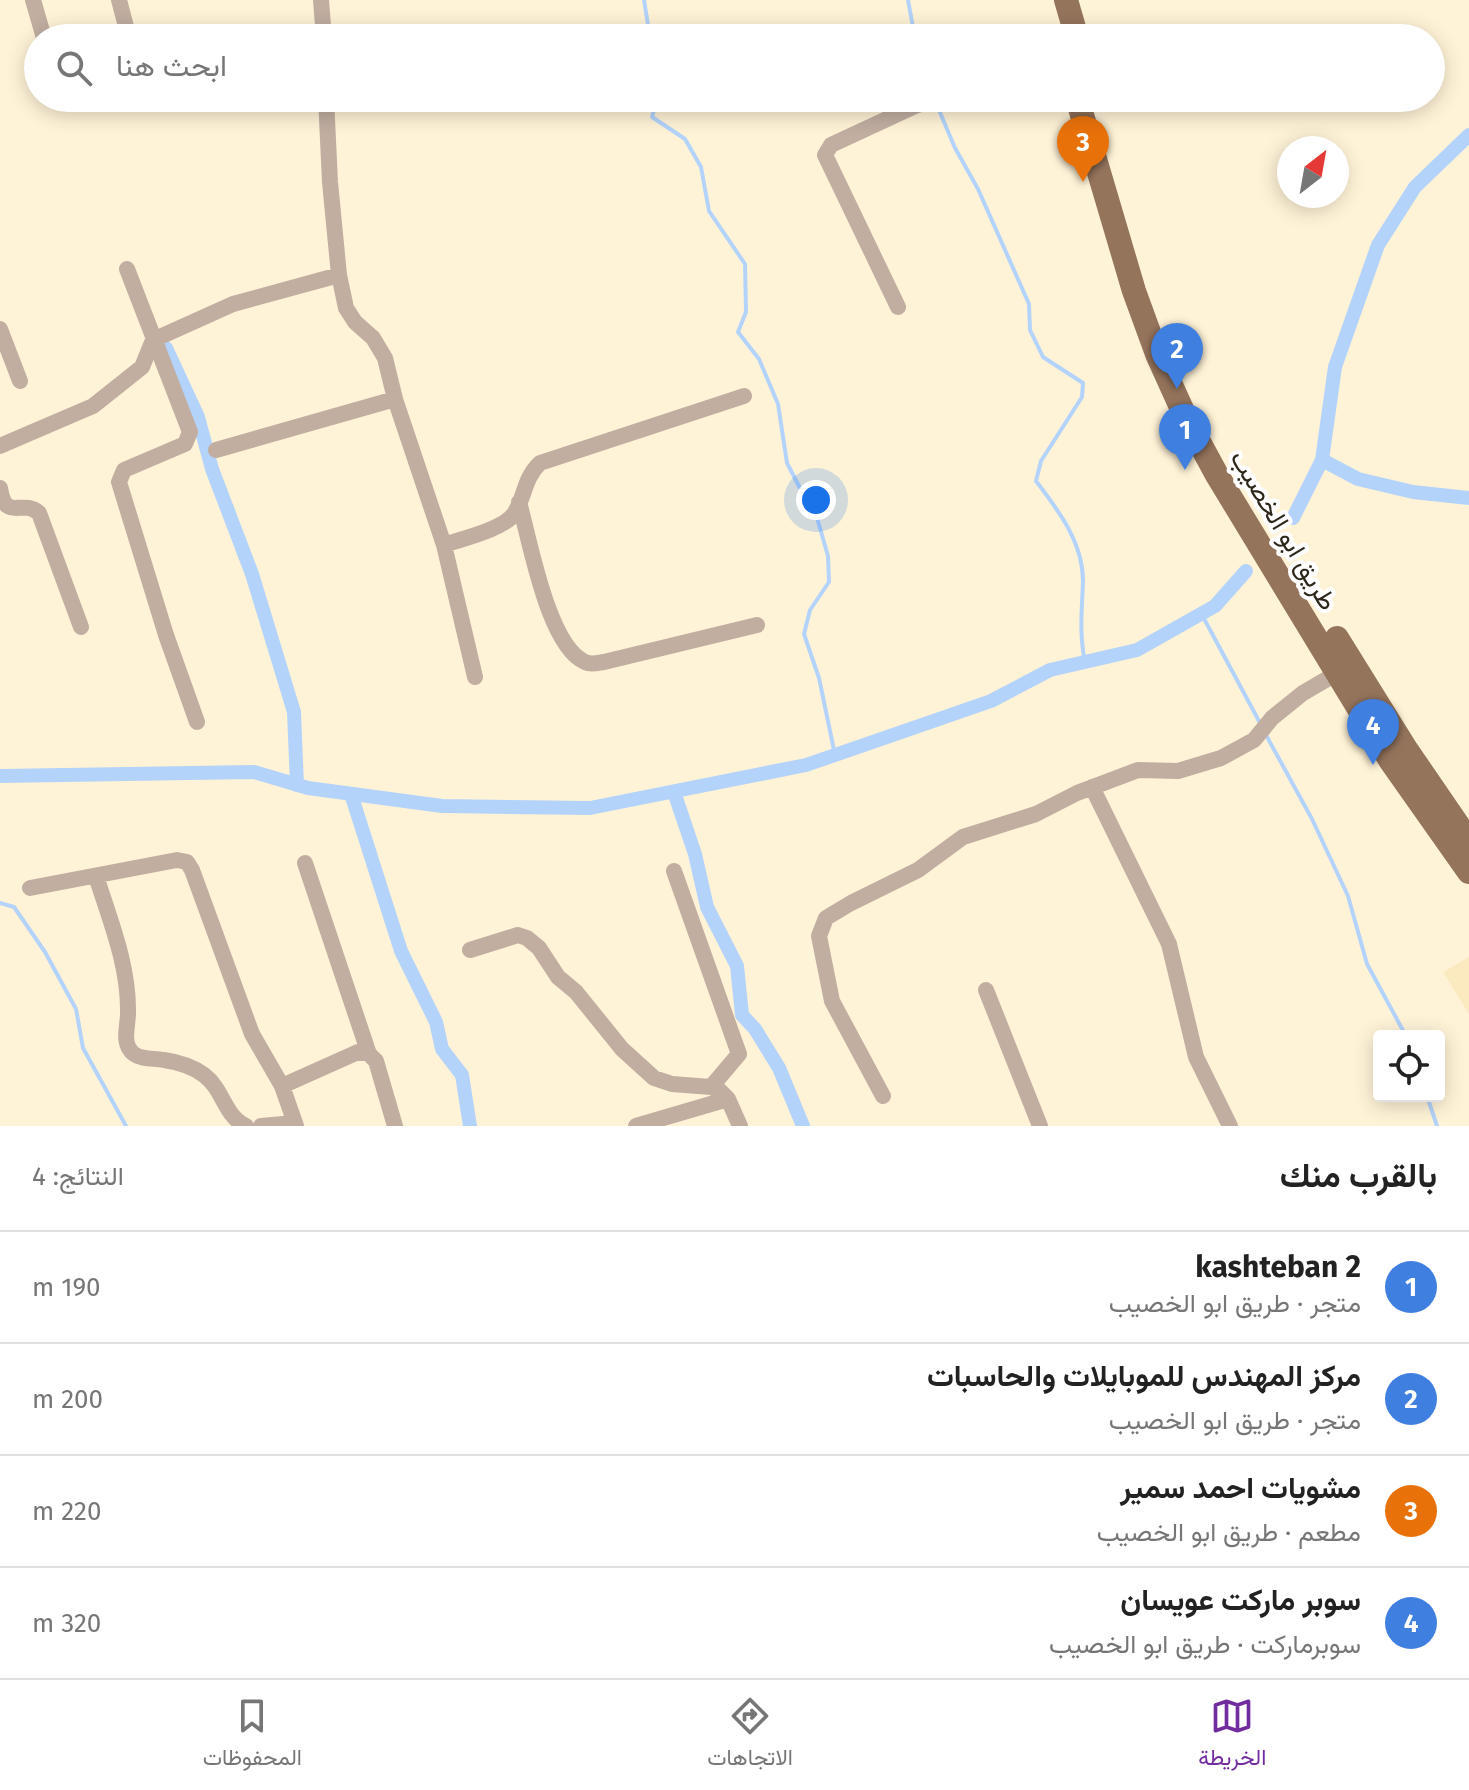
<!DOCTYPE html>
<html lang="ar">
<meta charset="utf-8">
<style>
:root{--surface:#fff;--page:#f2f2f2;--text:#222;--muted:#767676;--line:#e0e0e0;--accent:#712ca0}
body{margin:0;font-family:"Fira Sans",Vazirmatn,sans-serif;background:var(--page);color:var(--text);direction:rtl}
.controls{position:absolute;right:24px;bottom:24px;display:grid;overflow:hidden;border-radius:8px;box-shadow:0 4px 20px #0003}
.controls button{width:72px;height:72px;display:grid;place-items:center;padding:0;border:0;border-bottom:2px solid var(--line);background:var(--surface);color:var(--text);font:40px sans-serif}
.compass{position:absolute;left:1277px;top:136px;width:72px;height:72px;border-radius:50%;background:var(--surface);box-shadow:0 4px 20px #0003;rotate:31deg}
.you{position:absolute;left:816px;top:500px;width:28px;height:28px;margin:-20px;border:6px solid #fff;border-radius:50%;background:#1a73e8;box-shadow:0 0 0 12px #1a73e833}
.badge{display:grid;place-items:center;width:52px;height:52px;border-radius:50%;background:var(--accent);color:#fff;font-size:26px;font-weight:700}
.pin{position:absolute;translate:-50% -66px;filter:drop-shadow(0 2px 4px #0008)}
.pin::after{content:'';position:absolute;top:42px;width:28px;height:24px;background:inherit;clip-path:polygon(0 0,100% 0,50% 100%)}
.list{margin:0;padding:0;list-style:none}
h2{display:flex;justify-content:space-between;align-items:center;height:104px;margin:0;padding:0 32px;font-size:34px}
h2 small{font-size:26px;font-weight:400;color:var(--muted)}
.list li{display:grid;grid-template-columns:52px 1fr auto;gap:24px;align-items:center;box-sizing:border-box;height:112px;padding:0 32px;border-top:2px solid var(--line)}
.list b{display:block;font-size:30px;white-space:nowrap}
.list p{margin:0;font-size:26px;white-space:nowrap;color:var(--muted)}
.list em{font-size:26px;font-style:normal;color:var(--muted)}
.icon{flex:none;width:44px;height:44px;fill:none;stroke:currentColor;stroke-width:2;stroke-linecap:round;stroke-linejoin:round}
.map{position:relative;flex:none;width:1469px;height:1126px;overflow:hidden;direction:ltr}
.search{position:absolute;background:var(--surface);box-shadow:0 4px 20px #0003;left:24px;right:24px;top:24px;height:88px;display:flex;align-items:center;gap:20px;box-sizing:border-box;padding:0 28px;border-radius:44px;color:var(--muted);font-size:30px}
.sheet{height:552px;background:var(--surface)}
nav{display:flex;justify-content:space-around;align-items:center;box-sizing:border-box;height:112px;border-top:2px solid var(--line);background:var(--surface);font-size:22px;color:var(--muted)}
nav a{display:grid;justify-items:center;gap:4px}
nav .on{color:var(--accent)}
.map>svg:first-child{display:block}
.built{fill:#fbe9bf}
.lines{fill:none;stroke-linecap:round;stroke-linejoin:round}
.stream{stroke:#b4d3fa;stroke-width:4}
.canal{stroke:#b4d3fa;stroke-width:14}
.minor{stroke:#c1aea1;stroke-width:16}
.primary{stroke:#95745c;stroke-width:24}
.labels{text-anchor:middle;stroke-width:8;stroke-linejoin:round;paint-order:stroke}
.street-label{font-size:26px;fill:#2d271a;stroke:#fff}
</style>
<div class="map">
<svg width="1469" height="1126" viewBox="0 0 1469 1126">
<rect width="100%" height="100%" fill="#fff3d7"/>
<!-- built -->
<path class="built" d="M1469,957V1014L1443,972Z"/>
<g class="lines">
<!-- stream -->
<path class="stream" d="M644,0L648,25L654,38
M908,0L915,38
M657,98L652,117L685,139L701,167L709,211L745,264L746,312L738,332L759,359L778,404L787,463L801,490L811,497L828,556L829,582L810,610L804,634L819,678L835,755
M936,103L955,148L978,189L1029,304L1030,330L1043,357L1083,383L1082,397L1041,461L1036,481C1058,510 1083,542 1083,581C1082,609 1079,634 1085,662
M1201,613L1260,723
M1266,735L1312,819L1348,896L1367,964L1406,1036
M0,903L14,907L45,952L76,1009L83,1048L126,1126
M1427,1096L1437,1126"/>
<!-- canal -->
<path class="canal" d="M166,348L198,417L212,469L252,574L294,712L297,785
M1322,460L1358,479L1413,492L1469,498
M1293,518L1322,460L1335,367L1378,245L1415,187L1469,135
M0,776L254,772L308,788L442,806L590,808L806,765L991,701L1050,670L1137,650L1215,606L1246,571
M674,792L695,854L707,907L737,966L742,1015L755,1029L779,1068L803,1126
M351,794L401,951L436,1022L442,1049L462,1075L470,1126"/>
<!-- minor -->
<path class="minor" d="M33,0L44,38
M119,0L129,38
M321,0L324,38
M326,98L330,182L339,275L346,308L355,322L373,338L385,358L395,399L444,545L475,677
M127,269L190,432L185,444L124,470L119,482L166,635L197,722
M898,307L825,155L831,145L915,106L939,98
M0,329L20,381
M0,446L93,406L142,367L153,340L233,304L339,275
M216,450L395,399
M0,488C6,523 21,498 39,513L81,627
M519,502C530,541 548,646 585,662C591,665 597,663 604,662L757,625
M444,545C461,539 504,529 514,514C525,497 524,478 540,463L744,396
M1092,787L1169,944L1196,1057L1230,1126
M305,863L369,1054
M674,871L739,1054L711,1087
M96,876C110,920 129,966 128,1013C128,1027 121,1044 134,1054C142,1060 154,1058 164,1060C178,1062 192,1066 204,1075C224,1090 224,1116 246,1126
M30,888L177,860L187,862L192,870L252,1034L282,1086L296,1126
M470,950L518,935L527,938L539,948L558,977L576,992L622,1049L654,1078L672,1084L711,1087L719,1090L728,1099
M986,990L1040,1126
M282,1086L358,1052L369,1054L376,1061L395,1126
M883,1096L832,1001L819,936L826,918L851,903L918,870L963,837L1036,814L1077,793L1138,770L1178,771L1221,758L1254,740L1272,718L1303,693L1339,672
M261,1126L295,1123
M636,1126L728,1099L740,1126"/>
<!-- primary -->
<path class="primary" d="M1066,0L1077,38
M1077,98L1134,291L1157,354L1185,416L1217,475L1390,760L1469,872
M1337,638L1406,749L1469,841"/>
</g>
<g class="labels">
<!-- street labels -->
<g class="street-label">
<text transform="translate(1284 530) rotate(59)" y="9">طريق ابو الخصيب</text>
</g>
</g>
</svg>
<div class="controls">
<button><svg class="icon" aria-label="locate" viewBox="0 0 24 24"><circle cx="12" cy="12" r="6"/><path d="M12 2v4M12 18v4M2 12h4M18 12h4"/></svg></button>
</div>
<svg class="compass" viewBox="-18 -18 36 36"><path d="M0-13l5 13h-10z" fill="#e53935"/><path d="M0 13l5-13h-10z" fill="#767676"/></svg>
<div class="you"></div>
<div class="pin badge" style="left:1185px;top:470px;background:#3f7fe0">1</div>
<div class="pin badge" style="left:1177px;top:389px;background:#3f7fe0">2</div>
<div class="pin badge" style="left:1083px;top:182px;background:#e8710a">3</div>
<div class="pin badge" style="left:1373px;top:765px;background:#3f7fe0">4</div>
<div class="search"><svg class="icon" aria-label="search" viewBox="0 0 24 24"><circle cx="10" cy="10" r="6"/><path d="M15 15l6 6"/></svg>ابحث هنا</div>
</div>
<section class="sheet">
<h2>بالقرب منك<small>النتائج: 4</small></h2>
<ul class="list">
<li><span class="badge" style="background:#3f7fe0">1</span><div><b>kashteban 2</b><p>متجر · طريق ابو الخصيب</p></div><em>190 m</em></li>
<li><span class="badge" style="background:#3f7fe0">2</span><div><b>مركز المهندس للموبايلات والحاسبات</b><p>متجر · طريق ابو الخصيب</p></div><em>200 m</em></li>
<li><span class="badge" style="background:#e8710a">3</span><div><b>مشويات احمد سمير</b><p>مطعم · طريق ابو الخصيب</p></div><em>220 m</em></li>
<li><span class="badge" style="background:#3f7fe0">4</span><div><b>سوبر ماركت عويسان</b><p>سوبرماركت · طريق ابو الخصيب</p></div><em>320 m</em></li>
</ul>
</section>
<nav>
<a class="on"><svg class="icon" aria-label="map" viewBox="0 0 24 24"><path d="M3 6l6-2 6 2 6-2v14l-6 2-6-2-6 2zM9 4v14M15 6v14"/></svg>الخريطة</a>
<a><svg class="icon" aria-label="directions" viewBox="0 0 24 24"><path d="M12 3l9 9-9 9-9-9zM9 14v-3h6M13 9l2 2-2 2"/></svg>الاتجاهات</a>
<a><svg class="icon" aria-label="saved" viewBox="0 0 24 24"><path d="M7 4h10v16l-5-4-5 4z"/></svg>المحفوظات</a>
</nav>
